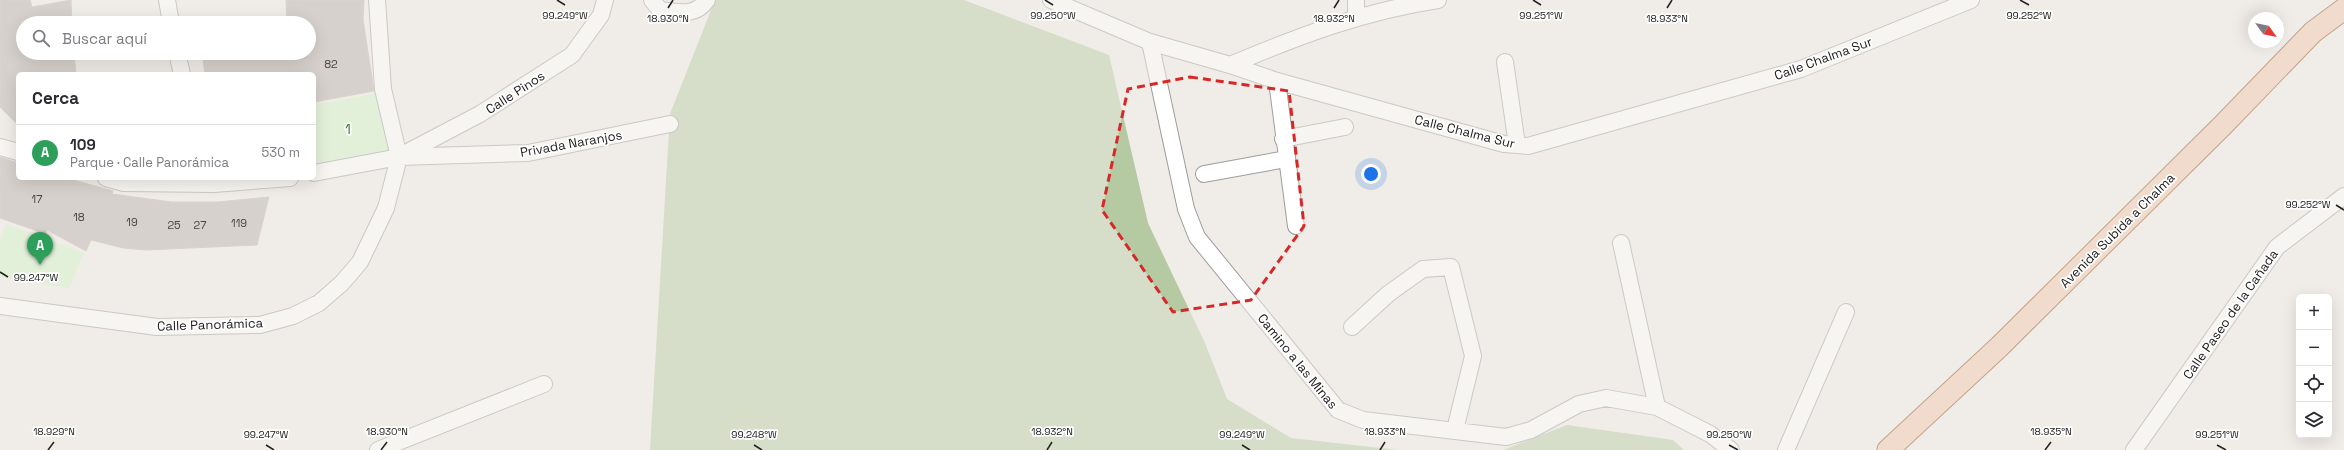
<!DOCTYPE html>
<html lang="es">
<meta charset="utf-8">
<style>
:root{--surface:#fff;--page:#f7f7f7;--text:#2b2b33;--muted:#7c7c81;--line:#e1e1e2;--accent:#b71938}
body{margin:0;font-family:"Space Grotesk",sans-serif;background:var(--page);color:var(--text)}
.controls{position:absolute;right:12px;bottom:12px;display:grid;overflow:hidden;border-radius:6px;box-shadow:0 4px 16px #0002}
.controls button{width:36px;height:36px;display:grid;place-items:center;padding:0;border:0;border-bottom:1px solid var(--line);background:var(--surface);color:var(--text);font:20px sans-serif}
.compass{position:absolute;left:2248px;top:12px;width:36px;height:36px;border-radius:50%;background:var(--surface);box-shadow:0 4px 16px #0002;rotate:123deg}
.you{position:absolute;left:1371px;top:174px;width:14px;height:14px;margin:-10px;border:3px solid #fff;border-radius:50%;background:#1a73e8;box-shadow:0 0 0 6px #1a73e833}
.badge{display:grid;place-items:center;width:26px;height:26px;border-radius:50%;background:var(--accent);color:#fff;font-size:13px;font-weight:700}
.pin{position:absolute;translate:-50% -33px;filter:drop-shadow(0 1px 2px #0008)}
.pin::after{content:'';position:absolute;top:21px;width:14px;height:12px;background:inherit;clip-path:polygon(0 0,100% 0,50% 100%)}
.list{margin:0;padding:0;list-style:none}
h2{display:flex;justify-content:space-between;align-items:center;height:52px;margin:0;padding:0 16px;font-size:17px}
h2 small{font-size:13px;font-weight:400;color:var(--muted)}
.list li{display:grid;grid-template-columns:26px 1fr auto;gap:12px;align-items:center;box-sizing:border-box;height:56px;padding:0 16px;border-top:1px solid var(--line)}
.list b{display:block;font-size:15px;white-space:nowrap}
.list p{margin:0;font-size:13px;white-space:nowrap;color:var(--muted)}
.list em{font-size:13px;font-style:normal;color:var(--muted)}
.icon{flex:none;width:22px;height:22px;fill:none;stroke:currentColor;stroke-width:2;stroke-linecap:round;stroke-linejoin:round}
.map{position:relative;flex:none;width:2344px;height:450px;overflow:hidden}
.search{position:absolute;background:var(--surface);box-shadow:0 4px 16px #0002;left:16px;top:16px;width:300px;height:44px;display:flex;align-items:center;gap:10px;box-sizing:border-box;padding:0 14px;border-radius:22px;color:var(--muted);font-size:15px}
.panel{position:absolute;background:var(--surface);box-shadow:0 4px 16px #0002;left:16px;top:72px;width:300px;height:108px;border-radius:6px}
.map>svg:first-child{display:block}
.forest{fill:#b5caa2}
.park{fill:#d0f3cb}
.building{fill:#b9b0ae;stroke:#bfb1ac}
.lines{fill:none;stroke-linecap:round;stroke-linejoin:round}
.minor-casing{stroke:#9d9d9d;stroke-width:18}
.major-casing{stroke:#8a4b13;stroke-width:23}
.minor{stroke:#fff;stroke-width:16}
.major{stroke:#f1c6ac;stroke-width:21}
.marked{fill:none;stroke:#d62828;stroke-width:3;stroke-dasharray:8 5;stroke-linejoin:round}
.ticks{fill:none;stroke:#202020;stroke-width:1.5}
.labels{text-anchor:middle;stroke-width:3.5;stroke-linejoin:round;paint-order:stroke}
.number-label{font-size:11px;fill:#464444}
.street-label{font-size:13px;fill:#202020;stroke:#fff}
.park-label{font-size:13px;fill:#24731a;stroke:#fff}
.ticks-label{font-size:10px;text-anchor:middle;fill:#202020;stroke:#fff;stroke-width:3.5;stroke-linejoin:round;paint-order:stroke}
</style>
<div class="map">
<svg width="2344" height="450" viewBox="0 0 2344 450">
<rect width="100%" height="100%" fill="#f0ece8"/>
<!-- forest -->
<path class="forest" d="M715,0H964L1109,55L1148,223L1205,343L1227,399L1291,438L1398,450H650L670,114Z
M1567,425L1673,440L1684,450H1503Z"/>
<!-- park -->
<path class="park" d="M376,93L389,154L314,163V105Z
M6,224L84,253L69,288L0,277V240Z"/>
<!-- building -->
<path class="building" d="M0,0H30L32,7L71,0L72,23H23V53H74L76,74H18V125L0,107Z
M286,0H364L363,19L374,91L314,102V74H205L202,53H309V23H287Z
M0,157L18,163V178H63L72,181L70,179L113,191L112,194L172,202H217L269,197L257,245L146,250L123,248L91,240L86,251L47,230L46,234L0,218Z"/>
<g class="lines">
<defs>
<path id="minor" d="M167,0L171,23
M652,0L660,10C677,12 696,17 707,0
M1051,0L1150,42L1230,65L1277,81L1504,144L1528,146L1801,69L1971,0
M1356,0V17
M1150,42L1186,209L1197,237L1338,410L1363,420L1506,437L1531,430L1579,404L1606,398L1657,407L1710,434L1731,450
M177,53L182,74
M1505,62L1517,145
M1230,65C1299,36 1364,11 1438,0
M1277,81L1296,226
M1283,139L1345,127
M0,147L18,152
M402,155L480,114L572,55L601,15L605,0
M314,173L399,157L528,153L670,124
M1204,174L1286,159
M106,178L124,183L214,184L290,178
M1621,243L1657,407
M0,306L157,327L260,325L293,316L319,303L342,283L360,262L386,208L399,157L383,89L377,0
M1352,327L1388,294L1423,269L1451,267L1473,356L1455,430
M378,450L544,384
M1786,450L1846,312
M2134,450L2277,247L2344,196"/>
<path id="major" d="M1888,450L1999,347L2223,125L2313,32L2344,9"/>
</defs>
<!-- minor casing -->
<use href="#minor" class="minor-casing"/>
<!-- major casing -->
<use href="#major" class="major-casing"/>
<!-- minor -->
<use href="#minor" class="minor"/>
<!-- major -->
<use href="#major" class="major"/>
</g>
<!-- marked area -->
<path d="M0 0H2344V450H0ZM1190,77L1289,91L1304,226L1251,300L1173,312L1102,210L1128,89Z" fill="#f0ece8" fill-opacity=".55" fill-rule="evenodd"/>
<path class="marked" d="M1190,77L1289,91L1304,226L1251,300L1173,312L1102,210L1128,89Z"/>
<!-- ticks -->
<path class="ticks" d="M557,0L565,5M1045,0L1053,5M1533,0L1541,5M2020,0L2029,5M668,8L673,0M1334,8L1339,0M1667,8L1672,0M2336,205L2344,210M0,272L8,277M266,445L274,450M754,445L762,450M1242,445L1250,450M1729,445L1738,450M2217,445L2226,450M48,450L54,442M381,450L387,442M1047,450L1052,442M1380,450L1385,442M2045,450L2051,442"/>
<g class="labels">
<!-- number labels -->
<g class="number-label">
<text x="331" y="68">82</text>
<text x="37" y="203">17</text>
<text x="79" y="221">18</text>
<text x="132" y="226">19</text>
<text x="239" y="227">119</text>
<text x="174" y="229">25</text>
<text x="200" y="229">27</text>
</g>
<!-- street labels -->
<g class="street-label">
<text transform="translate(1823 58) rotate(-20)" y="5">Calle Chalma Sur</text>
<text transform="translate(515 92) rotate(-33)" y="5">Calle Pinos</text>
<text transform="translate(1465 131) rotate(14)" y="5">Calle Chalma Sur</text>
<text transform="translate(571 143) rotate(-10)" y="5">Privada Naranjos</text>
<text transform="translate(2117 230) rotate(-45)" y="5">Avenida Subida a Chalma</text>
<text transform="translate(2230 314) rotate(-55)" y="5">Calle Paseo de la Cañada</text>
<text transform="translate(210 324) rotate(-2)" y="5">Calle Panorámica</text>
<text transform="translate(1298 361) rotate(51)" y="5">Camino a las Minas</text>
</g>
<!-- park labels -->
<g class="park-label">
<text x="348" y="134">1</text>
</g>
</g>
<g class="ticks-label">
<text x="565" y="19">99.249°W</text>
<text x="1053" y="19">99.250°W</text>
<text x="1541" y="19">99.251°W</text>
<text x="2029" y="19">99.252°W</text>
<text x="668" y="22">18.930°N</text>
<text x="1334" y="22">18.932°N</text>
<text x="1667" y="22">18.933°N</text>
<text x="2308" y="208">99.252°W</text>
<text x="36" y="281">99.247°W</text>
<text x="54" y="435">18.929°N</text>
<text x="387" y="435">18.930°N</text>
<text x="1052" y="435">18.932°N</text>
<text x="1385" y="435">18.933°N</text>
<text x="2051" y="435">18.935°N</text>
<text x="266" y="438">99.247°W</text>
<text x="754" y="438">99.248°W</text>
<text x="1242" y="438">99.249°W</text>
<text x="1729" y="438">99.250°W</text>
<text x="2217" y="438">99.251°W</text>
</g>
</svg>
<div class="controls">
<button>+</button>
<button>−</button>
<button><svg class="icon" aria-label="locate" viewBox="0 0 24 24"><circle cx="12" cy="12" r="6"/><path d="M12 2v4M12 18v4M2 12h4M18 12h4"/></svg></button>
<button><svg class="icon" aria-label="layers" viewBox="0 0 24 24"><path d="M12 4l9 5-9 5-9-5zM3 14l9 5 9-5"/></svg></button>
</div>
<svg class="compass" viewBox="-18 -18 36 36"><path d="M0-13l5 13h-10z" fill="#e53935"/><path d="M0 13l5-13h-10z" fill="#7c7c81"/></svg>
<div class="you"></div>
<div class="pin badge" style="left:40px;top:265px;background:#2e9e5b">A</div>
<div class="search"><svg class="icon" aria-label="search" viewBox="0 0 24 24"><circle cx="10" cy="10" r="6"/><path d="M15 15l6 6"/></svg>Buscar aquí</div>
<section class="panel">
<h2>Cerca<small></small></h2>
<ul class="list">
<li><span class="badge" style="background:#2e9e5b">A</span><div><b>109</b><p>Parque · Calle Panorámica</p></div><em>530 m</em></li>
</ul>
</section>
</div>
